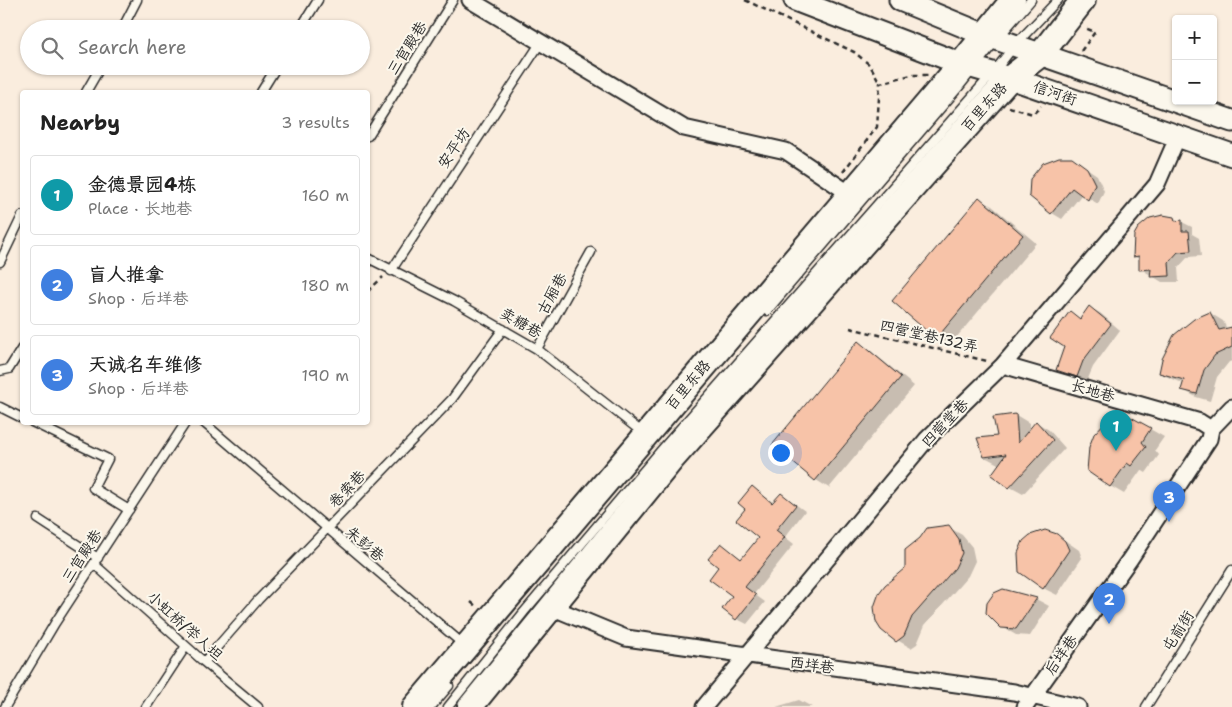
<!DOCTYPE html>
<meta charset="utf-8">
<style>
:root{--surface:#fff;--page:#f6f6f6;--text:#222;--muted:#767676;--line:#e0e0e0;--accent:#1a73e8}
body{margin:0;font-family:"Shantell Sans","LXGW WenKai TC",sans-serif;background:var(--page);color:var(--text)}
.controls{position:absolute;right:15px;top:15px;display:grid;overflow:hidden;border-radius:5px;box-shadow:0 1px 4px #0004}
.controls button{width:45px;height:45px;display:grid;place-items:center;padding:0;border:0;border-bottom:1px solid var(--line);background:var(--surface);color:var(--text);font:25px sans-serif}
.you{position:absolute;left:780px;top:452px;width:18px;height:18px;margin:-12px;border:4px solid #fff;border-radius:50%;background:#1a73e8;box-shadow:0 0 0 8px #1a73e833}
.badge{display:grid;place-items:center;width:32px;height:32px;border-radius:50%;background:var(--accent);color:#fff;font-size:16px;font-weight:700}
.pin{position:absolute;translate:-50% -41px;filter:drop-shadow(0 1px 2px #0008)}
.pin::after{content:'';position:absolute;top:26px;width:18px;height:15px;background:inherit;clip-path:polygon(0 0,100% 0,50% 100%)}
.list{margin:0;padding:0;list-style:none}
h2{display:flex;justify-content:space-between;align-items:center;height:65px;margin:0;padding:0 20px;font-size:21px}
h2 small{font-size:16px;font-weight:400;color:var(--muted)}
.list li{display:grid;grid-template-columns:32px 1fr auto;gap:15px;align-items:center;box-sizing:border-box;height:80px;margin:0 10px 10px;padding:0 10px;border:1px solid var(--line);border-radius:5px}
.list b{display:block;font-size:19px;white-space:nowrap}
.list p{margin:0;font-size:16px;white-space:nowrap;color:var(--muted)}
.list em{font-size:16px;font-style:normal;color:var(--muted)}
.icon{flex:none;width:28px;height:28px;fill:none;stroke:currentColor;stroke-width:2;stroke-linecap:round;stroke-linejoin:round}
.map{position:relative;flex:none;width:1232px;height:707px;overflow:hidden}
.search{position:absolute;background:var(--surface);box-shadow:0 1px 4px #0004;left:20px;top:20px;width:350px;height:55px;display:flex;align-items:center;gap:12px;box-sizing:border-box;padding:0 18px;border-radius:28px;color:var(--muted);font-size:19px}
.panel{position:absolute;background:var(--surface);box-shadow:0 1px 4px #0004;left:20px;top:90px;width:350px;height:335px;border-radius:5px}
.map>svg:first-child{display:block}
.shadow{fill:#0003}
.building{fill:#f7c3a8;stroke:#2b2b2b}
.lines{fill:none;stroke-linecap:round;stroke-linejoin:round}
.lane-casing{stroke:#2b2b2b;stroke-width:11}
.street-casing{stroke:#2b2b2b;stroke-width:19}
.secondary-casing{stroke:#2b2b2b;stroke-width:25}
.primary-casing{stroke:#2b2b2b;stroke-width:28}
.path{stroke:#2b2b2b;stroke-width:2.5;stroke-dasharray:5 4;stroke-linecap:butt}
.lane{stroke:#fbf7ec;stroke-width:8}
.street{stroke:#fbf7ec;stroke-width:15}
.secondary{stroke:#fbf7ec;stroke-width:21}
.primary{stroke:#fbf7ec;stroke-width:24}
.labels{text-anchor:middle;stroke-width:4;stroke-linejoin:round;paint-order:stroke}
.street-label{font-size:15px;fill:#2b2b2b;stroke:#fbf7ec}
</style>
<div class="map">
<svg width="1232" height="707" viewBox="0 0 1232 707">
<rect width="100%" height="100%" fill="#faedde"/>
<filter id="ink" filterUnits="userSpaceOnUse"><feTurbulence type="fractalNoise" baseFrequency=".02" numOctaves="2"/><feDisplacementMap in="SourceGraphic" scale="10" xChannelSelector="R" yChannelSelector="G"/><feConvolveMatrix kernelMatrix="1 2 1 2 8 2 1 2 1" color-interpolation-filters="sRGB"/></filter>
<g filter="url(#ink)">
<!-- shadow -->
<path class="shadow" d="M1082,165L1097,175L1104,191L1098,204L1082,194L1062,219L1052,213L1031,196Z
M979,199L992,206L1036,243L950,345L937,337Z
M1174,218L1192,227V234L1199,238L1201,256L1188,257L1178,268L1179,282H1162L1141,269L1140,260L1134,256Z
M1090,308L1100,313L1120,330L1093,367L1087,381L1068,375L1058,369L1065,346L1070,313L1081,319Z
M1210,313L1223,321L1227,329L1232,330V361L1229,362L1217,377L1210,401L1196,397L1183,390L1184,383L1174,380L1160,373Z
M858,343L871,351L914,386L829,488L816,480L774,445Z
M1016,415L1029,423L1030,430L1036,422L1049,430L1065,448L1023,494L1010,487L1000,465L985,457Z
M1129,417L1164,437L1155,450L1159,455L1146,473L1141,470L1124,494L1110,486Z
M752,488L774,503L781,494L805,511L785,537L794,544L754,594L765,602L747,624L737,619L733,596L720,567L721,545L742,559L759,538L747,509Z
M948,527L962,535L972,547L975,561L968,576L925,625L917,644L911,648L897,640L906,569Z
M1057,535L1079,550L1082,558L1057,595L1043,588Z
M1036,599L1049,606L1030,636L1016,635L1002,627Z
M799,700L812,707H776Z"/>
<!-- building -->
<path class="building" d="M1059,157H1072L1087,168L1095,184L1088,200L1072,188L1051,214L1029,196L1030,179L1043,163Z
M979,197L1023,235L936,339L892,301Z
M1163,215L1174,217L1175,221L1182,220V231H1189L1191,251L1178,252L1169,262L1170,276L1150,277L1151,269L1139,270V256L1133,257L1134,235L1138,228L1150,218Z
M1089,306L1111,324L1083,361L1077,377L1056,370L1064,347L1050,338L1070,311L1080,319Z
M1210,312L1219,330L1232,327V347L1215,355L1204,370L1197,394L1181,390L1184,380L1159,373L1162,359L1174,335L1194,319Z
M858,341L901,377L815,481L772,445Z
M1016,414L1018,443L1036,421L1053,440L1009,488L991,475L1006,454L984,457L977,438L997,436L993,417Z
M1129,416L1151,428L1142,442L1146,447L1131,466L1127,463L1110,487L1087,471L1089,447L1094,434L1108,419Z
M752,486L772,503L781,493L796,505L776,530L785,537L745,587L756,595L736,620L722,609L732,596L709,579L718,567L708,559L721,543L741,559L758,538L736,520L745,509L738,503Z
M949,525L959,539L962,553L955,568L912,617L904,636L896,642L881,630L876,622L874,607L879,593L885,585L905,568V550L920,538L927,528Z
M1045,530L1057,534L1065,541L1069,550L1043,589L1019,572L1018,553L1023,541L1030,535Z
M1003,589L1037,598L1016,629L1001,628L986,613L987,603L994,593Z"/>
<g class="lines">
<defs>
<path id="lane" d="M122,29L137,0
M300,29L318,0
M86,92L101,66
M261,92L277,66
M368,136L453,0
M368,258L454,301L537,349L643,433
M0,262L22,216
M391,271L541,42
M767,311L958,88L997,39L1031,0
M537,349L591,252
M0,371L9,369L22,348
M0,407L22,418
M32,422L108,459L93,488L129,510
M203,422L464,645
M38,519L98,558
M94,564L204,662L258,707
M204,662L258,600L452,399L503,329
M5,707L55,623L186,422
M146,707L186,646
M431,707L449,686
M448,707L524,612L662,449L993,73L1015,45L1058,0
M1146,707L1232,570"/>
<path id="street" d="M470,0L684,128L786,151L850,194
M1003,365L1200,422L1211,429
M551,607L626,638L1014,692L1078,707
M704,707L927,439L1003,365L1157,184L1178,136
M1025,707L1130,559L1209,439L1211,429L1232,407"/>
<path id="secondary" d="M795,0L961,64L1010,78L1232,155
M900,0L985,35L1232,121"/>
<path id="primary" d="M415,707L961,64L1013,0
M470,707L673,458L1010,78L1041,54L1083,0"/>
</defs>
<!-- lane casing -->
<use href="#lane" class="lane-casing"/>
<!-- street casing -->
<use href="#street" class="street-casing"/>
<!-- secondary casing -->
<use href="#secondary" class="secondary-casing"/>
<!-- primary casing -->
<use href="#primary" class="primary-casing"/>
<!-- path -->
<path class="path" d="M745,0L854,52L870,65L880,83
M1081,51L1095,32L1085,28
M1009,107L1033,114L1041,106
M843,172L877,127L880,83L911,75H928
M368,291L383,277
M850,328L987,361
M471,602L477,607"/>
<!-- lane -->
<use href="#lane" class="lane"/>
<!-- street -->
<use href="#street" class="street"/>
<!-- secondary -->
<use href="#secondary" class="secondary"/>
<!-- primary -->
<use href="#primary" class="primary"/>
</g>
</g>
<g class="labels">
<!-- street labels -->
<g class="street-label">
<text transform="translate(407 48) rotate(-58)" y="5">三官殿巷</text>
<text transform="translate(1055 93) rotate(19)" y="5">信河街</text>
<text transform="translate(984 107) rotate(-48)" y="5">百里东路</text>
<text transform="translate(454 148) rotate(-56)" y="5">安平坊</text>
<text transform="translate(552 294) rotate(-61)" y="5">古厢巷</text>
<text transform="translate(521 323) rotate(30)" y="5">卖糖巷</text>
<text transform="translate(929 336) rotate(13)" y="5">四营堂巷132弄</text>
<text transform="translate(688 385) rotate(-50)" y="5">百里东路</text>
<text transform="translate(1093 391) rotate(16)" y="5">长地巷</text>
<text transform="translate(945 423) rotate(-46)" y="5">四营堂巷</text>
<text transform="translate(347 489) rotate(-46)" y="5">卷索巷</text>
<text transform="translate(365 544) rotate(40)" y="5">朱彭巷</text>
<text transform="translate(82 556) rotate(-57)" y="5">三官殿巷</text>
<text transform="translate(185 626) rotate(42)" y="5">小虹桥/举人坦</text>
<text transform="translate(1178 631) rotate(-58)" y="5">屯前街</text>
<text transform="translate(1061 655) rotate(-55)" y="5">后垟巷</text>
<text transform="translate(812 665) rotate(8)" y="5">西垟巷</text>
</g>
</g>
</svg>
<div class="controls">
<button>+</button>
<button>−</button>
</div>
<div class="you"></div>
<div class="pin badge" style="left:1116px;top:451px;background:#0f9aa8">1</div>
<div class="pin badge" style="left:1109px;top:624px;background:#3f7fe0">2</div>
<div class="pin badge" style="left:1169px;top:522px;background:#3f7fe0">3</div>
<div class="search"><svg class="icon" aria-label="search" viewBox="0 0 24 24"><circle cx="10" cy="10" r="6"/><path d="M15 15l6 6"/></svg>Search here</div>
<section class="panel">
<h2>Nearby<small>3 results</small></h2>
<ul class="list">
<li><span class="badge" style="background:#0f9aa8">1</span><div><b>金德景园4栋</b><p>Place · 长地巷</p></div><em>160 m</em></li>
<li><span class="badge" style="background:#3f7fe0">2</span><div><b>盲人推拿</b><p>Shop · 后垟巷</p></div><em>180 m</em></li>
<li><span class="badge" style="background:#3f7fe0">3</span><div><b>天诚名车维修</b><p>Shop · 后垟巷</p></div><em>190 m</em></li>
</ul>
</section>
</div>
